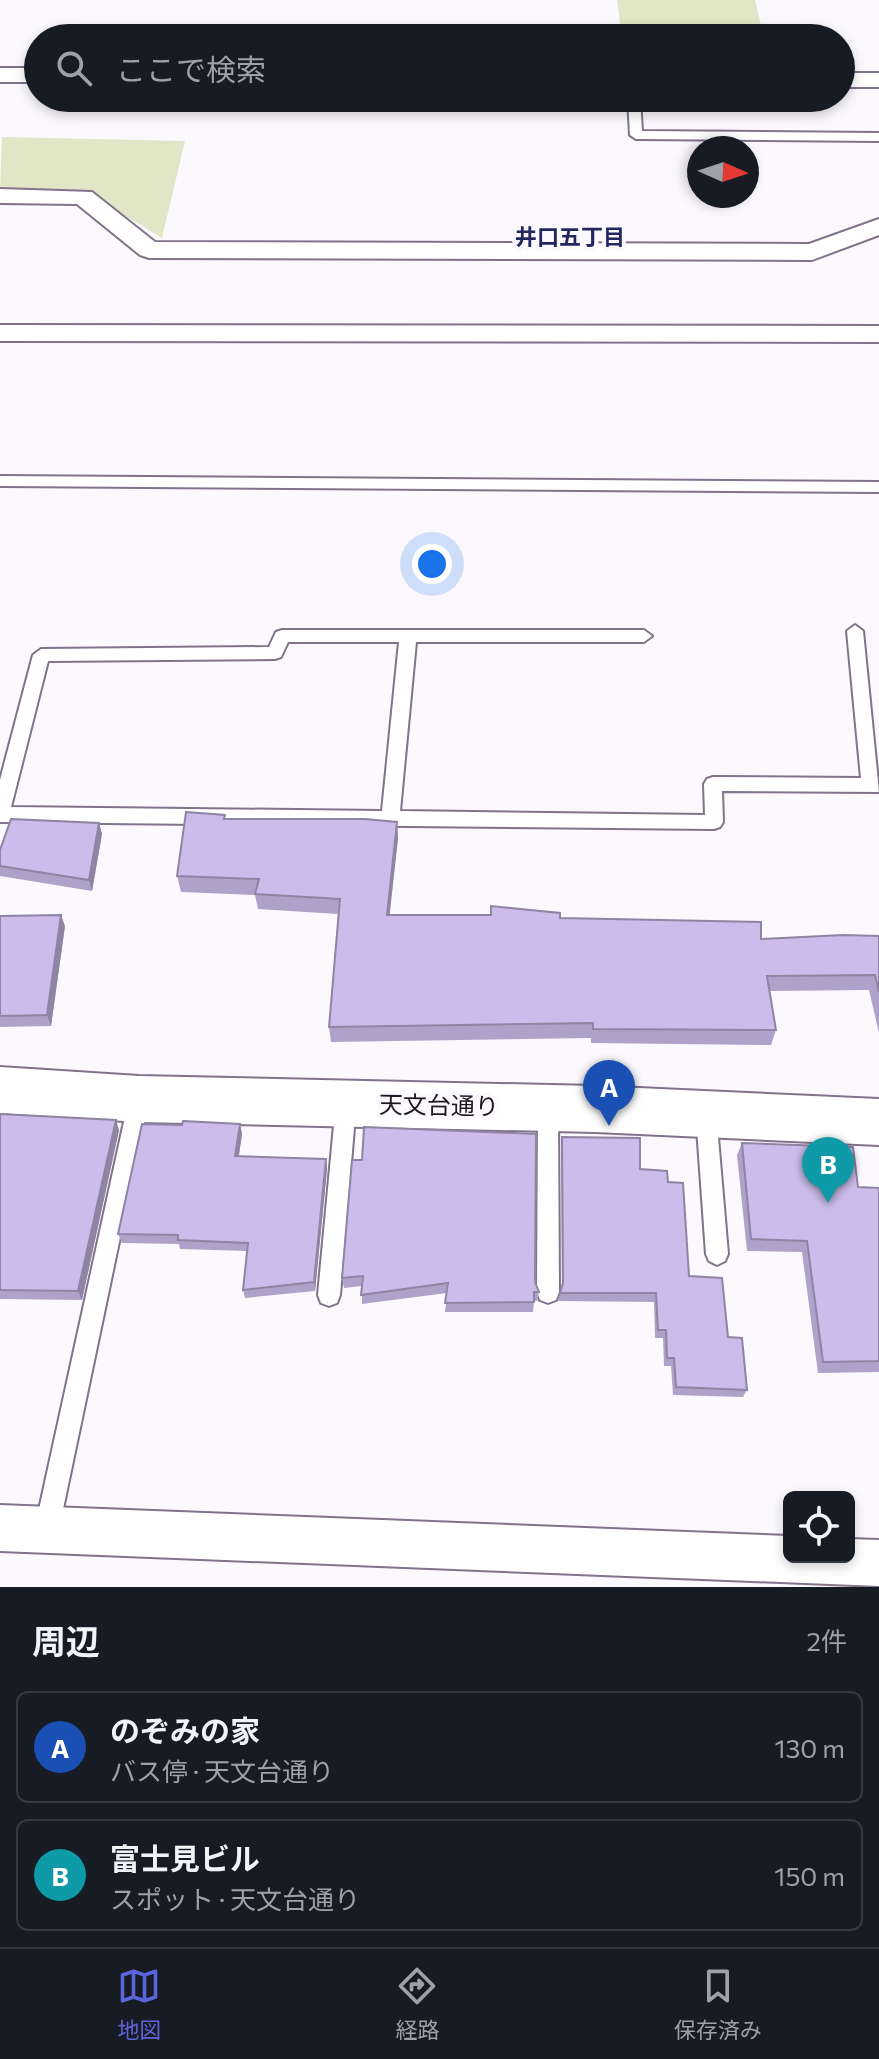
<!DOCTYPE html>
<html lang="ja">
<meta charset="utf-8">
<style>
:root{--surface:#171b24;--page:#242831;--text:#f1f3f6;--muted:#9ea1a6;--line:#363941;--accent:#5c64dc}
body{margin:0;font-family:Commissioner,"Noto Sans JP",sans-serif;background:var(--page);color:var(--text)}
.controls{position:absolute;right:24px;bottom:24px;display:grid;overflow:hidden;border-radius:12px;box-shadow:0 4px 12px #0003}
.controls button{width:72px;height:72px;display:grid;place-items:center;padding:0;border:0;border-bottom:2px solid var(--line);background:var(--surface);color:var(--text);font:40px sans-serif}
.compass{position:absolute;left:687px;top:136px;width:72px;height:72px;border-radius:50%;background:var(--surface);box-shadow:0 4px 12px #0003;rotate:93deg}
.you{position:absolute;left:432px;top:564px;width:28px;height:28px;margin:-20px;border:6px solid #fff;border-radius:50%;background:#1a73e8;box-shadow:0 0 0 12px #1a73e833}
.badge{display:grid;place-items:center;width:52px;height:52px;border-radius:50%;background:var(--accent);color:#fff;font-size:26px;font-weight:700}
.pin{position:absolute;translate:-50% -66px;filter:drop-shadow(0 2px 4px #0008)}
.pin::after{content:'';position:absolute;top:42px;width:28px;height:24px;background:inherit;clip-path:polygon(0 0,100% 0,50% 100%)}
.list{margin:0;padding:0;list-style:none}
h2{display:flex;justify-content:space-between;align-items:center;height:104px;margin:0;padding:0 32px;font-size:34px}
h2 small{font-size:26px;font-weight:400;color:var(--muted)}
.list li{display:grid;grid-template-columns:52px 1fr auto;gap:24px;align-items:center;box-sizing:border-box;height:112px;margin:0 16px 16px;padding:0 16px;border:2px solid var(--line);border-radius:12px}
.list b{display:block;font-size:30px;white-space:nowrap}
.list p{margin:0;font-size:26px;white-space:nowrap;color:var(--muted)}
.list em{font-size:26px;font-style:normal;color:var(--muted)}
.icon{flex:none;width:44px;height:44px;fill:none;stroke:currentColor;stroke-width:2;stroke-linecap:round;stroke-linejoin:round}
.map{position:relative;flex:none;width:879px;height:1587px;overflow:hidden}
.search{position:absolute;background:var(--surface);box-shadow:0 4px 12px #0003;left:24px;right:24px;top:24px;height:88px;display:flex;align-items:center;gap:20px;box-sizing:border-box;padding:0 28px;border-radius:44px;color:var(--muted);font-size:30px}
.sheet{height:360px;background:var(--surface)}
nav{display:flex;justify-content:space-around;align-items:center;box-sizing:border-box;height:112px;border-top:2px solid var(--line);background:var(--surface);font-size:22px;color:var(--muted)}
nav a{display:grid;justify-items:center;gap:4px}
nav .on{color:var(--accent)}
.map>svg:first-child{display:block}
.green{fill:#e1e6c6}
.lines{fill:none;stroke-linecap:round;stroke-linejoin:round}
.service-casing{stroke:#81738a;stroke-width:4}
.minor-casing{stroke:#81738a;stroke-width:4}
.secondary-casing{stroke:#81738a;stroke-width:4}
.service{fill:#fff;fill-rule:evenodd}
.minor{fill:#fff;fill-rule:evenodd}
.secondary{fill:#fff;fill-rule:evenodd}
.wall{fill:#afa2ca}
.shaded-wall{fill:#8e84a4}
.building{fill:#cbbceb;stroke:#8e84a4;stroke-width:2}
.labels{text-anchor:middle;stroke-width:8;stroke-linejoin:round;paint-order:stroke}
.far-neighbourhood-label{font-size:22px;font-weight:bold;fill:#23265f;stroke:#fcf9fe}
.street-label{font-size:24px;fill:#1e1821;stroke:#fcf9fe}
</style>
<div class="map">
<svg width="879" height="1587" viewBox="0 0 879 1587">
<rect width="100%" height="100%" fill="#fcf9fe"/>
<!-- green -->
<path class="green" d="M617,0H755L764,38H622Z
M2,137L185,141L162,238L86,192L0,190Z"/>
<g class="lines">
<defs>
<path id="service" d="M628,98H640L642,131L879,133V141L636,139L630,135Z
M0,476L879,482V492L0,486Z
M855,625L863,631L879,792L722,791L723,822L720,827L714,829L0,822V780L33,655L41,649L269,647L276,632L282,630H644L652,636L644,642H416L400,811L705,815L704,784L707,779L713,777L861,778L847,631ZM288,642H399L382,811L11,807L48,661L275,659L281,657Z
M139,1090L146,1092L149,1099L59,1528L56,1537L47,1540L38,1537L35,1528L129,1099L132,1092Z
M346,1095L353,1097L356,1104L340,1295L337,1303L329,1306L321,1303L318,1295L336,1104L339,1097Z
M548,1099L555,1101L558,1108L559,1292L556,1300L548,1303L540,1300L537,1292L538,1108L541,1101Z
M706,1105L713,1107L716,1114L728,1254L725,1261L717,1265L709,1261L706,1254L696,1114L699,1107Z"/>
<path id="minor" d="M0,68H38V82H0Z
M841,73H879V87H841Z
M0,189L92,192L155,242L809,244L879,219V235L812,260L149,258L140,255L77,204L0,203Z
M0,325L879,326V342L0,341Z
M0,1505L789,1536V1557H849V1539L879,1540V1586L0,1551Z"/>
<path id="secondary" d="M0,1067L139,1076L595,1086L879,1099V1145L595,1132L139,1122L0,1113Z"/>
</defs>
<!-- service casing -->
<use href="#service" class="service-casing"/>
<!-- minor casing -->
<use href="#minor" class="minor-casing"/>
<!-- secondary casing -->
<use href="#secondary" class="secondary-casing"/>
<!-- service -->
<use href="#service" class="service"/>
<!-- minor -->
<use href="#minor" class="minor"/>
<!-- secondary -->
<use href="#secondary" class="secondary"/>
</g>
<!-- wall -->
<path class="wall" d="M225,815V819L397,822L398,838L389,915H490L491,906L560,918L761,939L879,936V1033L869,990L769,991L776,1030L771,1045L591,1043V1038L331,1042L329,1027L338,914L258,909L255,895L181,892L177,876Z
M99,823L102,834L92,891L0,876V850Z
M0,916L65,926L51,1026L0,1027Z
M0,1114L119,1130L82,1300L0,1299Z
M240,1124L242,1134L239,1156L326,1159L327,1169L315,1291L245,1298L243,1290L247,1251L180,1249L179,1244L122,1243L118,1234Z
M562,1137L668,1182L689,1276L728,1337L747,1390L743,1397L673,1395L671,1366H664L663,1338H655L654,1302L558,1301L562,1287L561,1146Z
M742,1143L858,1187L879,1188V1372L818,1373L802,1252L747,1251L737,1155Z
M352,1160L535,1282L539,1292L537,1301H534L533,1312H445L447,1293L362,1304V1286L344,1288L342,1278Z"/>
<!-- shaded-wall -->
<path class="shaded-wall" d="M397,822L398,838L388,930L387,915Z
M99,823L102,834L92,891L89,880Z
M61,915L65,926L51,1026L47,1015Z
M116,1120L119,1130L82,1300L78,1291Z
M240,1124L242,1134L237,1166L235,1156Z
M326,1159L327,1169L315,1291L314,1282Z"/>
<!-- building -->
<path class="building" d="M186,812L225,815L224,819H365L397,822L387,915H491V906L560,913V918L761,922V939L843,935L879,936V992L875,975L767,976L776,1030L593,1029V1023L329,1027L340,899L255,894L259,879L177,876Z
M11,819L99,823L89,880L0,866V850Z
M61,915L47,1015L0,1016V916Z
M0,1114L116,1120L78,1291L0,1290Z
M183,1121L240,1124L235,1156L326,1159L314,1282L243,1290L248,1243L178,1240V1235L118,1234L142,1124L182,1125Z
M364,1127L536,1134L535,1282L539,1292H534V1302L445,1303L448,1283L361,1295L363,1276L342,1278L352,1160H362Z
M562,1137L640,1138V1169L667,1171L668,1182L683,1183L689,1276L722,1278L728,1337L742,1338L747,1390L676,1387L674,1358H667L666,1330H658L656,1293H560L563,1283Z
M742,1143L853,1147L858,1187L879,1188V1361L823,1362L807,1241L751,1239Z"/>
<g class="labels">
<!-- far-neighbourhood labels -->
<g class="far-neighbourhood-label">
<text x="570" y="245">井口五丁目</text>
</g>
<!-- street labels -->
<g class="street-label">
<text transform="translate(439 1106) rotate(1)" y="8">天文台通り</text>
</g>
</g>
</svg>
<div class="controls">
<button><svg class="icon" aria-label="locate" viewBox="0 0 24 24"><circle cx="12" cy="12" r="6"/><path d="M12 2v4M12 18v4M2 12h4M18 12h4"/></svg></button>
</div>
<svg class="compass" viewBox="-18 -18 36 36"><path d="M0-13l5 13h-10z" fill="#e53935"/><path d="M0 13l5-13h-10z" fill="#9ea1a6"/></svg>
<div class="you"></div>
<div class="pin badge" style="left:609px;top:1126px;background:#1a4fb4">A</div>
<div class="pin badge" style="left:828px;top:1203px;background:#0f9aa8">B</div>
<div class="search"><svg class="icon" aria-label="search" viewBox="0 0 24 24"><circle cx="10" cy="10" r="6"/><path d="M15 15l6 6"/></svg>ここで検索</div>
</div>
<section class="sheet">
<h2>周辺<small>2件</small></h2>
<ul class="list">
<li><span class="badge" style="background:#1a4fb4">A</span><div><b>のぞみの家</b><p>バス停 · 天文台通り</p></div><em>130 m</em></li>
<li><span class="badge" style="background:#0f9aa8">B</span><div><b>富士見ビル</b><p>スポット · 天文台通り</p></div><em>150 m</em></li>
</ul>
</section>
<nav>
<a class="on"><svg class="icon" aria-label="map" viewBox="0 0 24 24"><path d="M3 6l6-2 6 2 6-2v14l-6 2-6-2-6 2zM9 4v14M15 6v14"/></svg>地図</a>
<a><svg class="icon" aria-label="directions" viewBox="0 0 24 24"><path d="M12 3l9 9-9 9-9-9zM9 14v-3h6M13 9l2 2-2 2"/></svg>経路</a>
<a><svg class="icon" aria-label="saved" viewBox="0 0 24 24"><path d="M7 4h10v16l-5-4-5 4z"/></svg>保存済み</a>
</nav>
